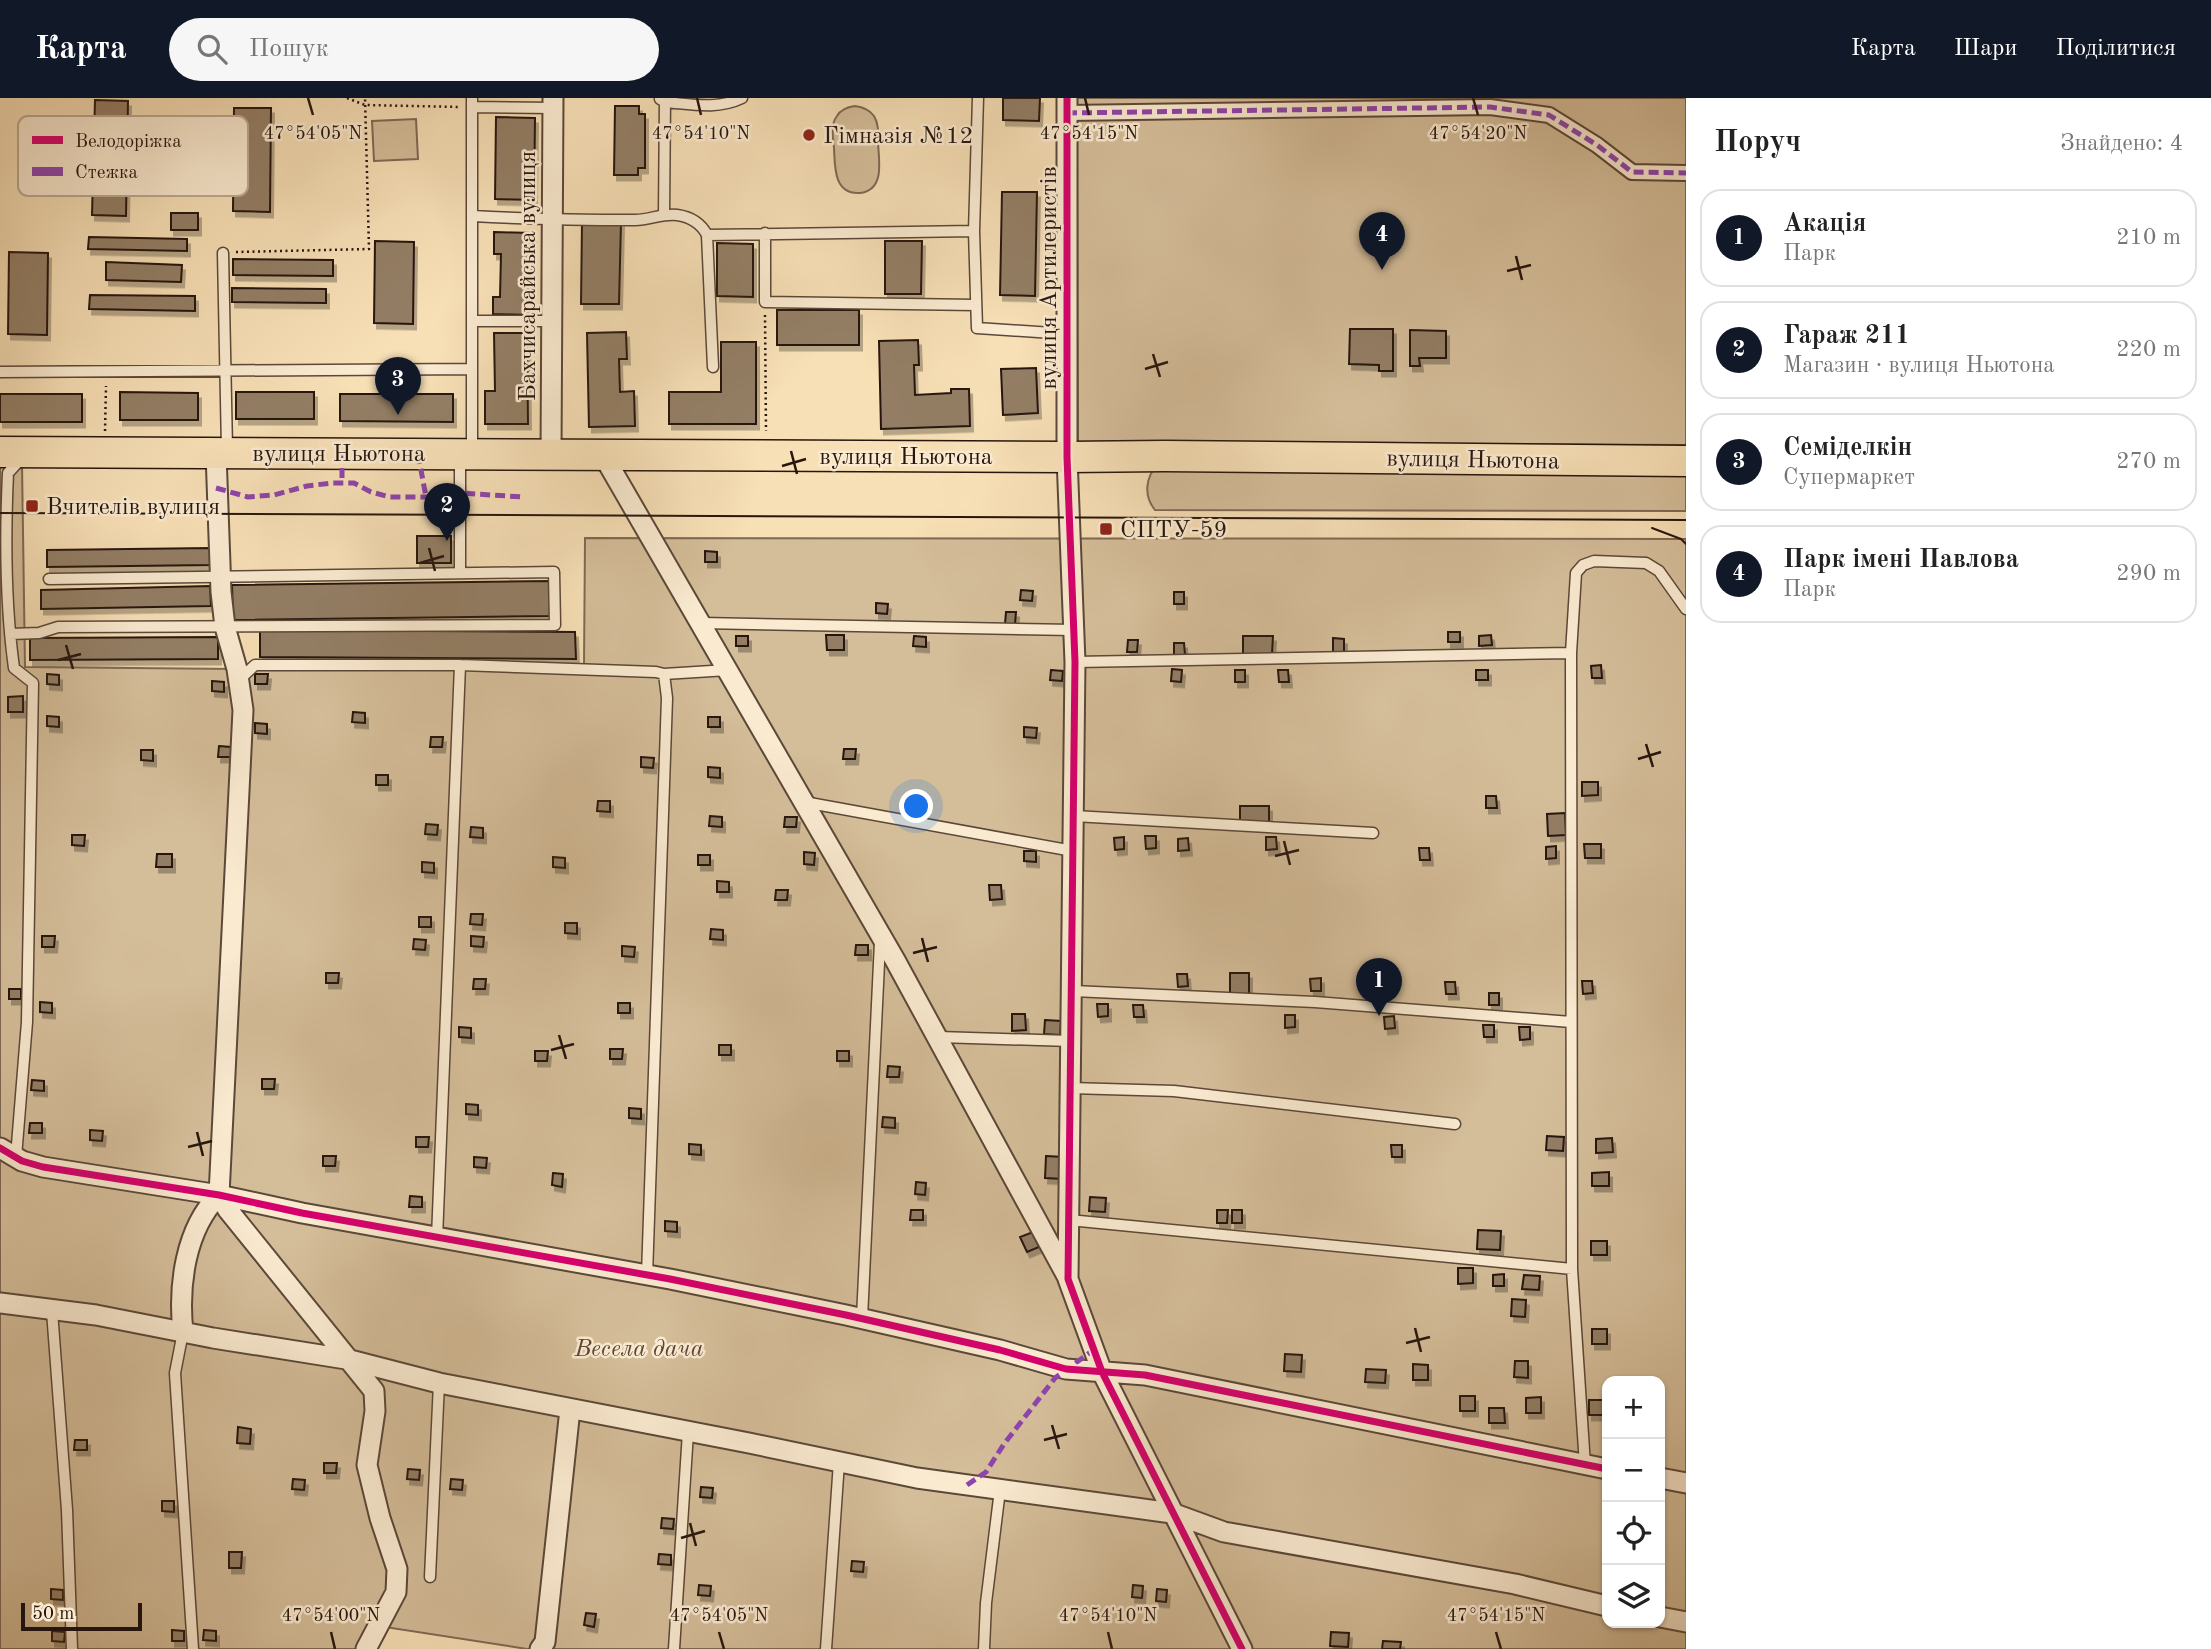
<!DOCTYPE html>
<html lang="uk">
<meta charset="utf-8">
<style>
:root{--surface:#fff;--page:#f6f6f6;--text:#222;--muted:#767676;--line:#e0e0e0;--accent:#111827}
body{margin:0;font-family:"Old Standard TT",serif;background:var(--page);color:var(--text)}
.controls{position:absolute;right:21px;bottom:21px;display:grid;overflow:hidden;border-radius:14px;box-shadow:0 2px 5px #0004}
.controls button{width:63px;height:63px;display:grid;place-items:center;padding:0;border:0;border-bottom:2px solid var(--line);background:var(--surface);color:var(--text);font:35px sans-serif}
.scale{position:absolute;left:21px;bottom:18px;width:121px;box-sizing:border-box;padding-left:7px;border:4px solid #27150e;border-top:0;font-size:19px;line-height:24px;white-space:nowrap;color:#27150e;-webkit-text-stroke:5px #faead0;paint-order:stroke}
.you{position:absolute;left:917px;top:709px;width:24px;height:24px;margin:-18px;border:5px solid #fff;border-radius:50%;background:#1a73e8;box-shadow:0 0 0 10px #1a73e833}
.badge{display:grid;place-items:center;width:46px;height:46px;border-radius:50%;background:var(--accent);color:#fff;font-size:23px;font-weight:700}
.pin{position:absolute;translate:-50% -58px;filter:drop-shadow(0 2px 4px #0008)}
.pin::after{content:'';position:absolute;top:37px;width:24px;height:21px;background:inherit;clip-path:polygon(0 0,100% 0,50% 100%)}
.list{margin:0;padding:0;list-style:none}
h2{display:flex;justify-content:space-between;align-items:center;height:91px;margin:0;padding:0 28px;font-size:30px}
h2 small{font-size:23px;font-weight:400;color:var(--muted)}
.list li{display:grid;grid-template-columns:46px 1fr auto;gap:21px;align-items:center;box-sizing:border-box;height:98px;margin:0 14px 14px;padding:0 14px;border:2px solid var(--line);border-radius:21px}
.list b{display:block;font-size:26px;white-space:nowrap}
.list p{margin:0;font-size:23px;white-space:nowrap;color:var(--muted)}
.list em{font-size:23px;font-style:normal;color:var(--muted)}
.icon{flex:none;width:38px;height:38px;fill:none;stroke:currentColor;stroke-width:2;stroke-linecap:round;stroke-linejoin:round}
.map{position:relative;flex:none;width:1686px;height:1551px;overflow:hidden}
header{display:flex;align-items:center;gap:42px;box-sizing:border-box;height:98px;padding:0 35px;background:var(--accent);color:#fff}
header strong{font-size:33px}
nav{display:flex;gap:38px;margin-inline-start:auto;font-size:24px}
.search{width:490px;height:63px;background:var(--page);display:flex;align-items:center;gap:18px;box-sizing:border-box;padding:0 24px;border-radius:38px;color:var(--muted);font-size:26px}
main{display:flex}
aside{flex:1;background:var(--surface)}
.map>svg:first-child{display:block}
.green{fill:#d4bd99;stroke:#7e6954;stroke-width:2;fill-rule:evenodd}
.building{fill:#937e65;stroke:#27150e;stroke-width:2;filter:url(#shadow)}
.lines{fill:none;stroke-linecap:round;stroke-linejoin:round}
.service-casing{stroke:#5b4838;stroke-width:13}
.pedestrian-casing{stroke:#5b4838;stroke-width:18}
.minor-casing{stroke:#5b4838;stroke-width:23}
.primary-casing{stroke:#27150e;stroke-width:33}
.path{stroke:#27150e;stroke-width:2.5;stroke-dasharray:2 3.5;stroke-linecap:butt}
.service{stroke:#faead0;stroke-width:10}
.pedestrian{stroke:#faead0;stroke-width:14}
.minor{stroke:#faead0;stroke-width:19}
.primary{stroke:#f7dfb6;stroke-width:30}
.tram{stroke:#27150e;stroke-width:2}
.quiet{stroke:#8e44ad;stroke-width:5;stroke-dasharray:10 5;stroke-linecap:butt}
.cycleway-casing{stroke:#faead0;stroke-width:11}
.cycleway{stroke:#d6006c;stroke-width:7}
.ticks{fill:none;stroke:#27150e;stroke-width:2.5}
.poi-dot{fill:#8f2418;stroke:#faead0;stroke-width:2.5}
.labels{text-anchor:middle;stroke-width:5;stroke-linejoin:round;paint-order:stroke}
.poi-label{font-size:24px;fill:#27150e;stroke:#faead0;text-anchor:start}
.street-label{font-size:24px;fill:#27150e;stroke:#faead0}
.park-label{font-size:24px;font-style:italic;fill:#5b4738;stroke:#faead0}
.key{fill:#faead0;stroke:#bbaa96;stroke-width:2}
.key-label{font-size:19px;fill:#27150e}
.ticks-label{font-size:18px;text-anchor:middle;fill:#27150e;stroke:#faead0;stroke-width:5;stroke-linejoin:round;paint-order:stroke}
</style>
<header>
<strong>Карта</strong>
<div class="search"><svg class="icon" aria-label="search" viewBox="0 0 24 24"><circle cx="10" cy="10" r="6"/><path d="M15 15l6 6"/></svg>Пошук</div>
<nav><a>Карта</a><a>Шари</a><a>Поділитися</a></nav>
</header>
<main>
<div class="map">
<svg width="1686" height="1551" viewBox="0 0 1686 1551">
<defs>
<filter id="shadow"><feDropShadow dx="3" dy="5.5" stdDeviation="0" flood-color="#0004"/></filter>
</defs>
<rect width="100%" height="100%" fill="#f7dfb6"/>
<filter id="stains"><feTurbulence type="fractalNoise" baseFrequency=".00286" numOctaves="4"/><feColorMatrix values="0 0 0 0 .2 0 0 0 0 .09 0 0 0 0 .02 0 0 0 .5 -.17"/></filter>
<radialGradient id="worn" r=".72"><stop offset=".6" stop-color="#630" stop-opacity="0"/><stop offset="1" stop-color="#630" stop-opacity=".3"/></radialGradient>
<!-- green -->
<path class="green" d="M1077,0H1686V347L1078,344Z
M855,8C863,9 869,11 874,18C879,26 878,36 878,45C879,63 885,92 860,95C833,97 835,67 834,50C833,39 830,27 837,18C841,11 847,9 855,8Z
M416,21L418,61L374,63L372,23Z
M0,366H22L25,569L237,571L584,567L585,440L1686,441V1551H527L379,1528L366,1551H0ZM1607,1283H1660V1525H1607Z
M1157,366L1686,373V413L1155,412C1143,397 1146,380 1157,366Z"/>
<!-- building -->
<path class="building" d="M1003,0H1040L1039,23L1003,22Z
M95,2L128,3L126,118L92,117Z
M615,8H639V16H645V70H638V77H614Z
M234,10H271L270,114L233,113Z
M496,19L535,20L534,102L495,101Z
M1002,94H1037L1035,198L1000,197Z
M171,115H198V132H171Z
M582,124H621L619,206H581Z
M494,134L533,135L531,217L493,216V199H500L501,156H494Z
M89,139L187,141V153L88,151Z
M375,143L414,144L413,226L374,225Z
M885,143H922L921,196H885Z
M717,145L753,146V199L717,198Z
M9,154L48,155L47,237L8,236Z
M233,161L333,162V178L233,177Z
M106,164L182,167L181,184L106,182Z
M232,190L326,191V205L232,204Z
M90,197L195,198V213L89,211Z
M777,212H859V247H777Z
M1350,231H1393V273H1379V267L1349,266Z
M1410,232L1446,233V260H1419L1420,268H1410Z
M626,234L627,261H619L620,294L634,293L635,328L589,329L587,235Z
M494,235H527L528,326H485V293H495Z
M918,242L919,267H914L915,297L951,295V291H969L970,328L881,331L879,243Z
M721,244H756V326H669V294H721Z
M1036,270L1038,315L1003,317L1001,271Z
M120,294L198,295V322H120Z
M236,294H314V321H236Z
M0,296H82V324H0Z
M340,296H453V324L340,323Z
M417,438H451V465H417Z
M212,450V467L47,469V452Z
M705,453L717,454V464H705Z
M550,483V518L233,522L232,487Z
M210,488L211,508L41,511V492Z
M1021,492L1033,493L1032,503L1020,502Z
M1174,494H1184V506H1174Z
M876,505L888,506L887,516L876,515Z
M1006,514H1016L1015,526H1005Z
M260,532L575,534L576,561L260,559Z
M1448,534H1460V544H1448Z
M826,537H844V552H827Z
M1491,537L1492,547L1479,548V538Z
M736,538H748V548H736Z
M914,538L926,539V549L913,548Z
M1243,538H1273L1272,556H1243Z
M218,539V561L30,562V540Z
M1333,540L1344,541V554H1333Z
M1128,542H1138L1137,554H1127Z
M1174,545H1184L1185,557H1174Z
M1601,567L1602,580H1592L1591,568Z
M1172,571L1182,572L1181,584L1171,583Z
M1051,572L1063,573L1062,583L1050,582Z
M1235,572H1245V584H1235Z
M1278,572H1288L1289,584H1279Z
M1476,572H1488V582H1476Z
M47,576L59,577V587L47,586Z
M255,576H268L267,586H255Z
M212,583L224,584V594L212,593Z
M23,598V614H8V599Z
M353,614L365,615V625L352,624Z
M47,618L59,619V629L47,628Z
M708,619H720V629H708Z
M255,625L267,626V636L255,635Z
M1024,629L1037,630L1036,640L1024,639Z
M431,639H443L442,649H430Z
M219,648L231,649V659H218Z
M844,651H856L855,661H843Z
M141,652H153V663L141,662Z
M641,659L654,660L653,670L641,669Z
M708,669L720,670V680L708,679Z
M376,677H388V687H376Z
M1582,684H1598V697L1582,698Z
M1486,698H1496L1497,710H1486Z
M598,703H610V714L597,713Z
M1240,708H1269V726L1240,727Z
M1565,715L1566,737L1548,738L1547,716Z
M710,718L722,719V729L709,728Z
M785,719H797L796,729H784Z
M426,726L438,727L437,737L425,736Z
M471,729L483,730V740L470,739Z
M72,737H85L84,748L72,747Z
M1145,738H1156V750L1146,751Z
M1124,739V751L1115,752L1114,740Z
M1266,739H1276L1277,751L1266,752Z
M1188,740L1189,752L1178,753V741Z
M1584,746H1601V760H1585Z
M1556,748V760L1546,761V749Z
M1419,750H1429L1430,762H1420Z
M1024,753H1036V764L1024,763Z
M804,754L815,755L814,767L804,766Z
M157,756H172V769H156Z
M698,757H710V767H698Z
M553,759L565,760V770L553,769Z
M422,764L434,765V775L422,774Z
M717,783L729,784V794H717Z
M989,787H1001L1002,801L990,802Z
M776,792H788L787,802H775Z
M471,816H483L482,827L470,826Z
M419,819H431V829H419Z
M565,825H577V836L565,835Z
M711,831L723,832V842L710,841Z
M42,838H55L54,849H42Z
M471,838L484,839L483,849L471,848Z
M414,841L426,842L425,852L413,851Z
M856,847H868V857H855Z
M622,848L635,849L634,859L622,858Z
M326,875H339L338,885H326Z
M1230,875H1249V896H1230Z
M1177,876H1187L1188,888L1178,889Z
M1321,880V893H1311L1310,881Z
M474,881H486L485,891H473Z
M1582,883H1592L1593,895L1583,896Z
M1445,884H1455L1456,896H1446Z
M9,891H21V901H9Z
M1489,895H1499V907H1489Z
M40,904L52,905V915L40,914Z
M618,905H630V915H618Z
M1097,906H1108V918L1098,919Z
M1133,907H1143L1144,919H1134Z
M1012,916H1025L1026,932L1012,933Z
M1285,917H1295V929L1285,930Z
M1394,918L1395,930L1385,931L1384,919Z
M1045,922L1061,923L1060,937L1044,936Z
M1483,927H1494V939H1484Z
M459,929L471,930V940L459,939Z
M1519,929H1530V941L1520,942Z
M719,947H731V957H719Z
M610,951H623L622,961H610Z
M535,953H548L547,963H535Z
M837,953H849V963H837Z
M888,968L900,969L899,979H887Z
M262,981H275L274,991H262Z
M32,982L44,983V993L31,992Z
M466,1006L478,1007V1017L466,1016Z
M629,1010L641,1011V1021L629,1020Z
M883,1019L895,1020V1030L882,1029Z
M30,1025H42V1035H29Z
M90,1032L103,1033L102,1043L90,1042Z
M1547,1038L1564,1039L1563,1053L1546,1052Z
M416,1039H429L428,1049H416Z
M1612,1040L1613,1054L1596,1055V1041Z
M689,1046L701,1047V1057L689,1056Z
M1391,1047H1402V1059H1392Z
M323,1058H336L335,1068H323Z
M1046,1058L1064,1059L1063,1081L1045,1080Z
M474,1059L487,1060L486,1070L474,1069Z
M1609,1074V1088H1592V1075Z
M553,1075L563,1076L562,1089L552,1087Z
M916,1084L926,1085L925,1097L915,1096Z
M410,1098L422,1099V1109H409Z
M1090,1099L1106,1100L1105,1114L1089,1113Z
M911,1112H923V1122H910Z
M1217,1112H1228L1227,1125H1217Z
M1232,1112H1242V1125H1232Z
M665,1123L677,1124V1134L665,1133Z
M1478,1132L1501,1133L1500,1152L1477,1151Z
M1033,1134L1039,1149L1027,1154L1020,1139Z
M1591,1143H1607V1157H1591Z
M1458,1170H1473V1185L1458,1186Z
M1504,1176V1188H1493V1177Z
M1524,1177L1540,1178L1539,1192L1522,1191Z
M1512,1201L1526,1202L1525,1219L1511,1218Z
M1592,1231H1607V1246H1592Z
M1285,1256L1302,1257L1301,1274L1284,1273Z
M1515,1263H1528V1280L1514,1279Z
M1413,1266L1428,1267V1282H1413Z
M1366,1271L1386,1272L1385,1285L1365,1284Z
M1460,1298H1475V1313H1460Z
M1541,1299V1315H1526V1300Z
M1589,1302H1604L1605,1317H1589Z
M1489,1310H1504L1505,1325H1489Z
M238,1329L251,1331L250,1346L237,1345Z
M75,1342H87V1352H74Z
M324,1365H337L336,1375H324Z
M408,1371L420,1372L419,1382L407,1381Z
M293,1381L305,1382L304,1392L292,1391Z
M451,1381L463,1382L462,1392L450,1391Z
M701,1389L713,1390L712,1400L700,1399Z
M162,1403H174V1414L162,1413Z
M662,1420L674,1421L673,1431L661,1430Z
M229,1454H242L241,1470H229Z
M659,1456L671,1457V1467L658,1466Z
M852,1463L864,1464L863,1474L851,1473Z
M699,1487L711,1488L710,1498L698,1497Z
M1133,1487L1143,1488L1142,1500L1132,1499Z
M51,1491L63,1492V1502L51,1501Z
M1157,1491L1167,1492L1166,1504L1156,1503Z
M586,1515L596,1516L594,1529L584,1527Z
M172,1532L184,1533V1543H172Z
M204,1532L216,1533V1543L203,1542Z
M52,1533L65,1534L64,1544L52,1543Z
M1331,1534L1349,1535L1348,1549L1330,1548Z
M1383,1543L1401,1544L1400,1551H1382Z"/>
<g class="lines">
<defs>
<path id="service" d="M660,1L665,4C691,6 717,12 742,0
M473,9L553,10
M664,116L665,0
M473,118C527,121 581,122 635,122C650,122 663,115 677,117C691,119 701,125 707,137L974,133L977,230L1067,236
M974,133L978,0
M765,135V204L976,207
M707,137L713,269
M223,155L227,351
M474,223H551
M0,274L471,271
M472,352V0
M460,360V475
M701,525L1073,532
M10,536L39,535L58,529L555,527L554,474L49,481
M1075,564L1571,555
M664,576L728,572
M239,582L255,567H460L656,574L664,576L667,600L647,1177
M804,704L1073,753
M1074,718L1373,735
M1073,893L1315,904L1571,924
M938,939L1071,943
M1070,990L1174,993L1455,1026
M16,1059L27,924L33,585L14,570C5,505 5,440 8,375L20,362
M1069,1122L1572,1171
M437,1140L460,567
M52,1213L67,1412L72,1551
M862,1220L880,844
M183,1234L175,1275L193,1551
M1585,1367L1572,1171L1571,555L1576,475L1583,467L1594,463L1646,465L1659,473L1686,511
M430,1479L439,1285
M674,1551L688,1334
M826,1551L839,1364
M984,1551L986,1505L1000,1392"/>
<path id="pedestrian" d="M1067,15L1490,9L1549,17L1597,47L1632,74L1686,75"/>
<path id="minor" d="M1067,0V359L1075,564L1068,1181L1102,1274L1242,1551
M216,355L221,494L225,529L237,571L243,612L219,1097L228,1112L374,1293L375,1313L367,1367L380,1420L397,1471L396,1494L366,1551
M551,356L553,0
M603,357L895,862L1068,1180
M0,1050L22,1063L43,1069L219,1097L302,1115L670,1181L846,1217L1000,1252L1066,1271L1145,1277L1607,1371
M0,1205L96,1217L213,1240L346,1261L439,1285L749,1345L917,1380L1172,1415L1224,1434L1515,1486L1607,1508
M183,1234C178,1188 185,1131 219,1097
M1660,1380L1686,1385
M1660,1519L1686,1524
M540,1551L545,1544L570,1311"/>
<path id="primary" d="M0,354L1067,359L1165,358L1686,363"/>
</defs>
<!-- service casing -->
<use href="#service" class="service-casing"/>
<!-- pedestrian casing -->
<use href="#pedestrian" class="pedestrian-casing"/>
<!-- minor casing -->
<use href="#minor" class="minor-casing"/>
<!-- primary casing -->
<use href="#primary" class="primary-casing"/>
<!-- path -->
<path class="path" d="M347,0L365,7L461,9
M236,154L369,151L365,0
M765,217L766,333
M105,333L106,288"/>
<!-- service -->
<use href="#service" class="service"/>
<!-- pedestrian -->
<use href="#pedestrian" class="pedestrian"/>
<!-- minor -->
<use href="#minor" class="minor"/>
<!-- primary -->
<use href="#primary" class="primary"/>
<!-- tram -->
<path class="tram" d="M0,415L1686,422
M1652,430L1681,441L1686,446"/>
<!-- quiet -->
<path class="quiet" d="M1067,15L1490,9L1549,17L1597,47L1632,74L1686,75
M342,355V385
M418,356L426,399
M216,390L248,399L274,397L307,388L332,385H354L371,394L390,399H426L460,395L524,399
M967,1387L986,1374L1004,1346L1055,1280L1092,1253"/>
<defs>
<path id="cycleway" d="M1067,0V359L1075,564L1068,1181L1102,1274L1242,1551
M0,1050L22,1063L43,1069L219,1097L302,1115L670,1181L846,1217L1000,1252L1066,1271L1145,1277L1607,1371"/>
</defs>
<!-- cycleway casing -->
<use href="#cycleway" class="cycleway-casing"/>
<!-- cycleway -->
<use href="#cycleway" class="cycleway"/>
</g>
<!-- ticks -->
<path class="ticks" d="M308,0L313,17M697,0L701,17M1085,0L1089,17M1473,0L1478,17M1516,158L1522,182M1507,173L1531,167M1153,256L1160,279M1145,271L1168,264M791,353L797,376M782,368L806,361M429,450L435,473M420,465L444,458M66,547L73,571M58,562L81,556M1646,646L1653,669M1638,661L1661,654M1284,743L1290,767M1275,758L1299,752M922,840L928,864M913,855L937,849M559,937L566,961M551,952L574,946M197,1034L203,1058M188,1049L212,1043M1415,1230L1421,1254M1406,1245L1430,1239M1052,1327L1059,1351M1044,1342L1067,1336M690,1425L696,1448M681,1440L705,1433M331,1534L335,1551M719,1534L724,1551M1108,1534L1112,1551M1496,1534L1501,1551"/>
<!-- markers -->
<g class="poi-dot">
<circle cx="809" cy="37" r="7"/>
<rect x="25" y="401" width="14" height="14" rx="3.5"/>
<rect x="1099" y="424" width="14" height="14" rx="3.5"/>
</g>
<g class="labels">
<!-- poi labels -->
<g class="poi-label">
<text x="823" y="45">Гімназія №12</text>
<text x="46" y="416">Вчителів вулиця</text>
<text x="1120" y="439">СПТУ-59</text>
</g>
<!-- street labels -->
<g class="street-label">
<text transform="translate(527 178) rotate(-90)" y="8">Бахчисарайська вулиця</text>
<text transform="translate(1048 180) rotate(-90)" y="8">вулиця Артилеристів</text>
<text x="339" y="363">вулиця Ньютона</text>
<text x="906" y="366">вулиця Ньютона</text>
<text transform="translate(1473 361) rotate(1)" y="8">вулиця Ньютона</text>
</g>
<!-- park labels -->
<g class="park-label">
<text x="639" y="1258">Весела дача</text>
</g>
</g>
<!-- legend -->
<rect x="18" y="18" width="230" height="80" rx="10" class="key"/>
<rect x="32" y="38" width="31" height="8" fill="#d6006c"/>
<rect x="32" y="69" width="31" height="9" fill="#8e44ad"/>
<g class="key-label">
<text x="75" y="49">Велодоріжка</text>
<text x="75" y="80">Стежка</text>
</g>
<g class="ticks-label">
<text x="313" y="41">47°54'05"N</text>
<text x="701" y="41">47°54'10"N</text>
<text x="1089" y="41">47°54'15"N</text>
<text x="1478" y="41">47°54'20"N</text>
<text x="331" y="1523">47°54'00"N</text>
<text x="719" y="1523">47°54'05"N</text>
<text x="1108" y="1523">47°54'10"N</text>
<text x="1496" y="1523">47°54'15"N</text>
</g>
<rect width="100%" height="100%" filter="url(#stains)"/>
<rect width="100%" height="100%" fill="url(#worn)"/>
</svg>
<div class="controls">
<button>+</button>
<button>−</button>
<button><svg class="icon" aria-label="locate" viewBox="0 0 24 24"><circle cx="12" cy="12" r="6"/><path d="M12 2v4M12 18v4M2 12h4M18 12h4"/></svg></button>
<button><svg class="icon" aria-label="layers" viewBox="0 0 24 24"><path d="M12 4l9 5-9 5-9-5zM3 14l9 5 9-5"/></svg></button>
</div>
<div class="scale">50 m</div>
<div class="you"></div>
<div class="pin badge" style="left:1379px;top:918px">1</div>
<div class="pin badge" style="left:447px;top:443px">2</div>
<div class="pin badge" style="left:398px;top:317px">3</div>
<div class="pin badge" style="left:1382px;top:172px">4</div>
</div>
<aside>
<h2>Поруч<small>Знайдено: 4</small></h2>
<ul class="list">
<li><span class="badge">1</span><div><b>Акація</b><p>Парк</p></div><em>210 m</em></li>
<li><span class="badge">2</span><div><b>Гараж 211</b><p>Магазин · вулиця Ньютона</p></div><em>220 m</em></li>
<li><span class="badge">3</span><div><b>Семіделкін</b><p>Супермаркет</p></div><em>270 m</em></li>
<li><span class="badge">4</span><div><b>Парк імені Павлова</b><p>Парк</p></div><em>290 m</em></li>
</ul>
</aside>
</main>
